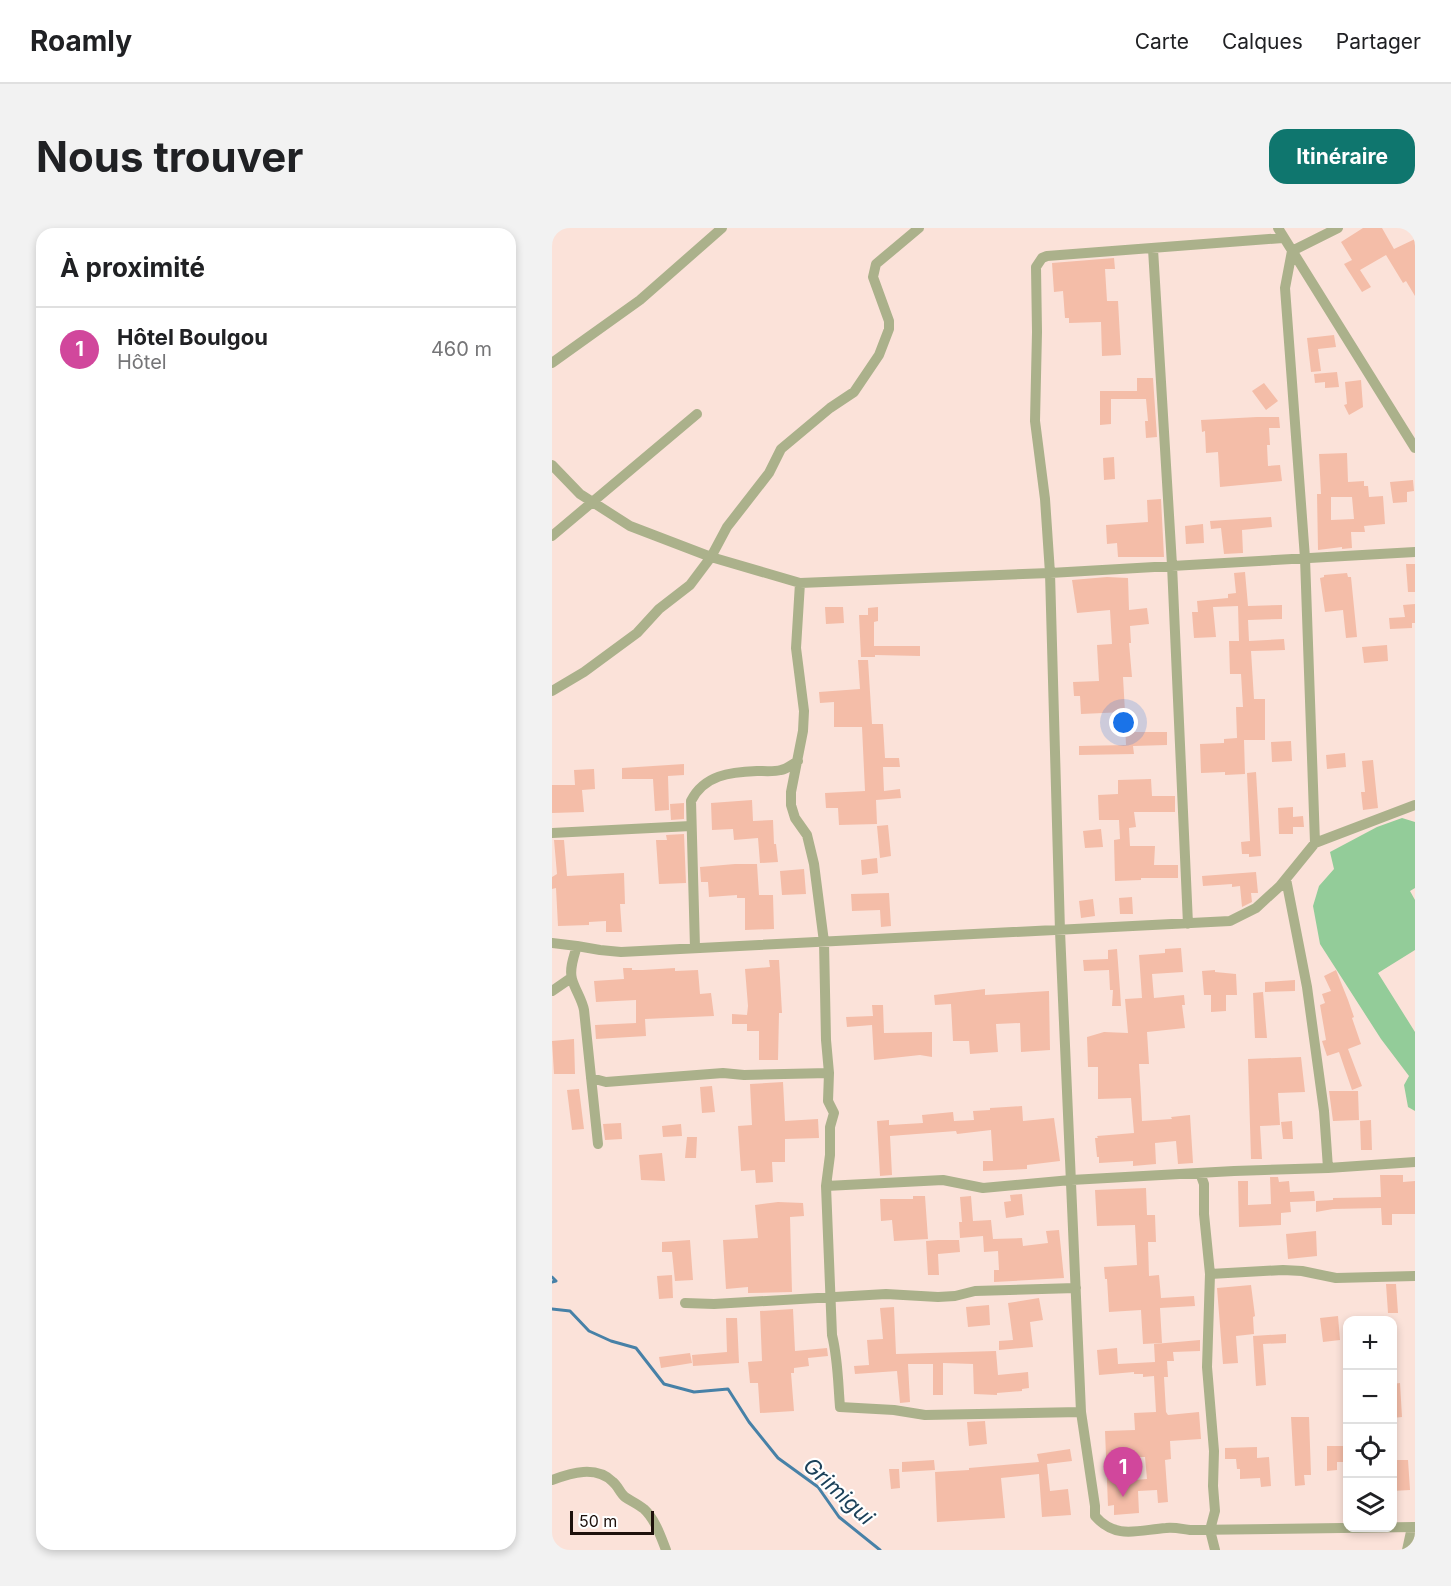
<!DOCTYPE html>
<html lang="fr">
<meta charset="utf-8">
<style>
:root{--surface:#fff;--page:#f2f2f2;--text:#202124;--muted:#757577;--line:#e0e0e0;--accent:#0f766e}
body{margin:0;font-family:Inter,sans-serif;background:var(--page);color:var(--text)}
.controls{position:absolute;right:18px;bottom:18px;display:grid;overflow:hidden;border-radius:12px;box-shadow:0 3px 9px #0003}
.controls button{width:54px;height:54px;display:grid;place-items:center;padding:0;border:0;border-bottom:2px solid var(--line);background:var(--surface);color:var(--text);font:30px sans-serif}
.scale{position:absolute;left:18px;bottom:15px;width:84px;box-sizing:border-box;padding-left:6px;border:3px solid #1e110c;border-top:0;font-size:16px;line-height:21px;white-space:nowrap;color:#1e110c;-webkit-text-stroke:4px #fff;paint-order:stroke}
.you{position:absolute;left:572px;top:495px;width:21px;height:21px;margin:-15px;border:4px solid #fff;border-radius:50%;background:#1a73e8;box-shadow:0 0 0 9px #1a73e833}
.badge{display:grid;place-items:center;width:39px;height:39px;border-radius:50%;background:var(--accent);color:#fff;font-size:20px;font-weight:700}
.pin{position:absolute;translate:-50% -50px;filter:drop-shadow(0 2px 3px #0008)}
.pin::after{content:'';position:absolute;top:32px;width:21px;height:18px;background:inherit;clip-path:polygon(0 0,100% 0,50% 100%)}
.list{margin:0;padding:0;list-style:none}
h2{display:flex;justify-content:space-between;align-items:center;height:78px;margin:0;padding:0 24px;font-size:26px}
h2 small{font-size:20px;font-weight:400;color:var(--muted)}
.list li{display:grid;grid-template-columns:39px 1fr auto;gap:18px;align-items:center;box-sizing:border-box;height:84px;padding:0 24px;border-top:2px solid var(--line)}
.list b{display:block;font-size:22px;white-space:nowrap}
.list p{margin:0;font-size:20px;white-space:nowrap;color:var(--muted)}
.list em{font-size:20px;font-style:normal;color:var(--muted)}
.icon{flex:none;width:33px;height:33px;fill:none;stroke:currentColor;stroke-width:2;stroke-linecap:round;stroke-linejoin:round}
.map{position:relative;flex:none;width:863px;height:1322px;overflow:hidden;border-radius:18px}
header{display:flex;align-items:center;gap:36px;box-sizing:border-box;height:84px;padding:0 30px;background:var(--surface);border-bottom:2px solid var(--line)}
header strong{font-size:28px}
nav{display:flex;gap:33px;margin-inline-start:auto;font-size:21px}
.intro{display:flex;align-items:center;justify-content:space-between;box-sizing:border-box;height:144px;padding:0 36px}
h1{margin:0;font-size:42px}
.button{padding:15px 27px;border-radius:18px;background:var(--accent);color:#fff;font-size:21px;font-weight:700}
main{display:flex;gap:36px;padding:0 36px}
aside{flex:1;background:var(--surface);border-radius:18px;box-shadow:0 3px 9px #0003}
.map>svg:first-child{display:block}
.green{fill:#93cc99}
.lines{fill:none;stroke-linecap:round;stroke-linejoin:round}
.stream{stroke:#4781a7;stroke-width:3}
.building{fill:#f4bda8;fill-rule:evenodd}
.street{stroke:#abb18b;stroke-width:10}
.labels{text-anchor:middle;stroke-width:4.5;stroke-linejoin:round;paint-order:stroke}
.water-label{font-size:22px;font-style:italic;fill:#1c4159;stroke:#fff}
</style>
<header>
<strong>Roamly</strong>
<nav><a>Carte</a><a>Calques</a><a>Partager</a></nav>
</header>
<div class="intro"><h1>Nous trouver</h1><a class="button">Itinéraire</a></div>
<main>
<aside>
<h2>À proximité<small></small></h2>
<ul class="list">
<li><span class="badge" style="background:#d1479c">1</span><div><b>Hôtel Boulgou</b><p>Hôtel</p></div><em>460 m</em></li>
</ul>
</aside>
<div class="map">
<svg width="863" height="1322" viewBox="0 0 863 1322">
<rect width="100%" height="100%" fill="#fbe2d9"/>
<!-- green -->
<path class="green" d="M850,590L863,594V660L858,663L863,672V722L826,745L863,804V883L856,879L852,857L857,848L829,811L768,716L761,678L767,658L782,641L778,624L825,599Z"/>
<g class="lines">
<!-- stream -->
<path class="stream" d="M0,1049L4,1053L0,1054
M0,1081L18,1083L37,1103L59,1113L84,1120L112,1156L142,1164L176,1161L197,1194L226,1230L266,1259L287,1289L328,1322"/>
</g>
<!-- building -->
<path class="building" d="M811,0H830L842,21L863,11V68L854,53L851,55L834,27L808,42L819,59L810,64L792,36L800,32L789,14Z
M562,30L563,41H553L555,73H566L569,127L550,128L549,94L517,95V90H513L511,63L502,64L500,35Z
M782,107L784,119L766,121L769,143L759,144L755,110Z
M785,144L787,159L773,160V154L763,155L762,146Z
M585,150H601L605,209L594,210L593,193H596L594,171H559V196L548,197V163H585Z
M809,152L811,179L797,187L792,177L795,176L793,154Z
M712,155L726,173L714,182L700,163Z
M705,189H727L728,200H717L718,217H715L716,238L728,237L730,253L668,259L666,224L654,225L653,203L650,204L649,192Z
M795,225L796,254L812,253V258H816L817,269L831,268L833,296L812,298L813,304H799L800,320L790,321V319L766,322L765,266H769L767,226ZM779,269H800L802,291L779,292Z
M562,229L563,251L552,252L551,230Z
M861,252L862,263L855,264V274L841,275L838,254Z
M609,271L612,329H566L565,315L555,316L554,297L596,294L595,272Z
M719,289L720,299L690,302L691,325L672,326L669,300L659,301L658,293Z
M651,296L652,315L634,316L633,298Z
M854,336H863V364H856Z
M693,344L696,378L730,377V391L696,392L697,413L732,411L733,422L699,423L702,471H713V512H692L693,546L673,547V544L649,545L648,516L672,515V511L685,510L684,479H691L689,446H678L677,413H687L686,378L661,379L664,409L642,410L640,384H646L645,373L676,370V366L684,365L682,345Z
M795,345L796,349H799L805,409L794,410L791,382L773,384L768,350L772,349V347Z
M555,349L576,350L577,382L595,380L597,396L578,398L579,415H577L580,449H571L573,484L529,486L528,468H522L521,454L547,453L545,417L560,416L558,382L525,385L520,352Z
M863,376V395H860V400L838,401L837,390L853,389L851,377Z
M273,379H291L292,395L274,396Z
M326,379V393L322,394V418H368V428L323,427V429H309L307,387H316V380Z
M835,417L836,433L812,435L810,419Z
M306,432H316L320,496H331L333,530H347L348,539H331L332,563L348,561L349,570L324,572L325,596L287,597L286,580H274L273,565L313,563L310,499H282V474L268,475L267,464L308,461Z
M573,496H583V504H615V517L581,518L582,526L527,527V518L574,517Z
M739,513L740,533L720,534L719,514Z
M793,525L794,539L775,541L774,527Z
M821,532L826,580L811,582L809,564H813L810,533Z
M132,536V547L116,548L117,582L103,583L101,551H70V540Z
M42,541L43,561L30,562L32,584L0,585V557H23L22,542Z
M704,544L709,628L697,629V626H690L689,614L698,613L695,545Z
M599,551L600,568H623V584H582L584,599L577,600L578,618H603L602,637H626V650H589V652L563,653L562,612L568,611L567,592H547L546,567L566,566V552Z
M200,572L201,593L221,592L222,616H224L226,634L208,635L206,610L182,612L181,601L160,602L159,575Z
M132,575V591L119,592L118,576Z
M741,579V589L751,588L752,599H741V606H727L726,580Z
M336,597L339,628L328,630L325,598Z
M549,601L551,619L533,620L531,603Z
M132,606L134,655L107,656L104,612H115L114,607Z
M2,612H12L15,648L72,645L73,676H68L70,704H54V693L37,694V697L6,698L4,660L0,661V649L5,646Z
M325,630L326,645L310,647L309,632Z
M183,636H205L207,667H221L222,701L193,702V670H185V667L157,669L156,654H149L148,639Z
M252,641L254,666L230,667L228,643Z
M704,644L706,665H699L700,674L690,679L688,658L680,659V656L651,658L650,648Z
M337,665L339,698L329,699L328,682L300,683L299,666Z
M580,669L581,686H568L567,670Z
M541,671L543,688L529,690L527,673Z
M629,720L631,744L600,746L602,770L632,767L633,777H630L633,800L595,804L597,836H587L589,869L590,893L620,891L619,889L638,887L641,935L626,936L624,913L603,915L604,936L581,938V933L547,935V929H545L543,910H546L545,908L582,905L579,870L546,871V839H536L535,809L552,804L576,805L573,771L590,770L587,727L613,725V721Z
M565,721L568,762L569,778H560L561,762H558L557,742L532,743L531,732L556,731V722Z
M217,732H227L230,785H227L226,832H207V803H195V796H180V786L195,787L196,778L193,741L218,739Z
M71,740H80V742H91L123,740V743L146,742L148,766L159,765L162,788L93,791L94,808L44,811L43,797L84,795V772L44,774L42,753L72,751Z
M663,742V744L684,746L685,767H674V783L659,784V767H652L650,743Z
M784,742L796,772L802,789L800,790L809,816L796,821L810,858L800,862L787,824L775,828L770,813L774,812L768,777L773,775L770,766L779,763L772,748Z
M743,752V763L713,764V754Z
M433,761V767L497,763L498,822L469,824L468,795L444,796L446,824L418,826L417,813H401L399,776L383,777L382,767Z
M711,764L715,810H703L701,765Z
M320,777H331L332,805L380,804V829L368,827L322,832L320,797L295,799L294,789L321,788Z
M22,811L23,846H2L0,813Z
M749,829L753,864L726,865L728,897L708,898L710,931H699L696,831Z
M231,854L233,893L266,891L267,910L233,911V934H220L221,954L204,955L203,942L189,943L186,898L200,897L198,856Z
M160,858L163,884L150,885L148,859Z
M27,861L32,901L20,902L15,862Z
M777,863H806L807,892L781,893Z
M470,878L471,893L502,890L508,933L475,937V941L431,943V933H441L439,902L405,906L404,903L338,908L340,947L328,948L325,893L337,892V897L371,895L370,887L401,884L402,893L422,892L421,883L438,882V880Z
M819,892L820,922H809L808,893Z
M740,893L741,911H731L729,894Z
M69,895L70,911L53,912L51,896Z
M129,896L130,908L111,909L110,898Z
M135,909H145L144,930H133Z
M110,925L113,953L89,952L87,927Z
M828,947H851V954L863,953V986H840V997H830L829,980L781,981L764,984V973L781,972V970L829,969Z
M718,949H726L727,954L737,953L738,964L762,963L763,973L738,974L739,984L729,985V997L687,999L686,953H696V977L719,976Z
M594,960L595,987H603L604,1014H596L597,1048L607,1047L609,1070L642,1068L643,1078L608,1080L610,1115L591,1116L589,1082L557,1084L555,1051H553L552,1039L585,1037L583,997L545,998L543,962Z
M470,966L472,987L454,990L452,974L459,973L458,967Z
M361,968H373L376,1011L342,1013L340,992L329,993L328,971H361Z
M419,968L421,993L439,992L441,1011L470,1010L471,1018L496,1015L494,1003L507,1002L512,1050L442,1054V1042H447L446,1023L432,1024L431,1008L408,1010L407,994H410L408,969Z
M226,974L251,975L252,988L238,989L240,1064L196,1065V1059L174,1061L171,1012L206,1010L203,977Z
M764,1003L765,1028L736,1031L734,1006Z
M138,1012L141,1052L123,1053L120,1024H110V1014Z
M386,1012H407L408,1024L386,1026L387,1047H376L374,1013Z
M120,1047L121,1070L107,1071L105,1048Z
M834,1056H844L846,1085H836Z
M699,1057L703,1088L701,1089L702,1106L684,1108L686,1135L671,1136L665,1060Z
M487,1070L491,1092L478,1094L481,1119L447,1122V1113L461,1112L456,1075Z
M437,1077L438,1097L416,1099L414,1079Z
M342,1079L344,1126L444,1123L446,1147L476,1144L477,1160L470,1161V1163L445,1165V1167L422,1166L421,1136L391,1135V1167H381V1136H356L358,1174L348,1175L345,1143L303,1146L302,1138L317,1137L315,1112L331,1111L328,1080Z
M241,1081L243,1123L275,1120L276,1128L256,1130L257,1138L242,1140V1145H239L242,1183L208,1185L206,1155H198L196,1134L210,1133L208,1083Z
M786,1088L788,1112L771,1114L768,1090Z
M174,1090H185L187,1135L141,1138L140,1127L175,1124Z
M734,1106V1115L711,1116L714,1157L704,1158L701,1108Z
M648,1112V1123L621,1124L622,1133H615L616,1149H612L614,1184L616,1187L647,1184L649,1211L618,1213L619,1231L613,1232L616,1274L606,1275L605,1262L586,1263L587,1285L562,1287V1277L556,1278L553,1203L583,1202L582,1185L604,1184L602,1148L591,1149V1146H582V1144L547,1147L545,1122L565,1120L566,1136L603,1134L602,1116ZM570,1229H593L595,1251L571,1253Z
M138,1125L140,1135L109,1140L107,1129Z
M848,1155L850,1189L840,1190V1156Z
M739,1189H757L759,1247H752L753,1257L743,1258Z
M433,1193L435,1216L417,1218L415,1194Z
M775,1218H795V1234H785V1242L775,1243Z
M705,1219V1230L717,1229L719,1258L709,1259L708,1250L688,1251V1241H685L684,1231H673V1220Z
M518,1221L520,1233L495,1236L498,1263L516,1261L519,1287L490,1289L487,1246L449,1250L453,1290L385,1294L383,1244L417,1242V1240L487,1234L485,1226Z
M382,1232L383,1242L350,1244V1234Z
M840,1232H856L858,1262L840,1263Z
M337,1241H347L348,1260L339,1261Z"/>
<g class="lines">
<!-- street -->
<path class="street" d="M726,0L863,220
M731,10L495,28L490,30L484,39L485,104L483,193L493,271L498,345L508,703L529,1184L543,1278V1288C564,1312 586,1302 614,1300C622,1299 630,1301 638,1302L863,1299
M601,21L620,337L636,696
M0,135L88,72L170,0
M0,237L28,266L78,298L159,329L248,355L498,345L863,324
M0,308L145,186
M248,355L244,420L252,483L251,503L239,564V577L243,590L255,607L262,636L272,714L274,812L277,845L276,873L282,885L278,899V927L274,958L280,1107C286,1131 286,1155 288,1179L342,1182L373,1187L529,1184
M0,463L32,444L85,405L107,381L138,357L159,329L175,299L217,245L229,221L278,180L302,164L327,127L337,101V93L321,49L324,36L367,0
M0,605L139,598
M763,615L753,330L733,60L740,23L786,0
M734,651L755,759L772,883L776,940
M0,715L25,718
M143,720L139,573C152,547 178,544 205,543C212,543 222,544 229,542C235,541 241,536 246,533
M0,763L19,750
M39,850L54,854L171,845L192,847L277,845
M46,916L32,782C30,771 23,762 20,751C17,741 22,728 25,718L48,722L69,724L678,693L704,680L728,658L763,615L863,577
M648,945L652,956V986L658,1046L655,1139L662,1223L661,1258L663,1283L658,1302L663,1322
M274,958L391,952L431,960L519,952L682,943L776,940L863,934
M658,1046L731,1042L750,1043L784,1050L863,1048
M133,1075L162,1076L334,1066L386,1069L403,1068L423,1063L524,1060
M0,1252C19,1245 44,1237 61,1254C66,1258 68,1265 73,1269C79,1273 86,1276 92,1281C103,1291 109,1309 114,1322
M855,1322L860,1299"/>
</g>
<g class="labels">
<!-- water labels -->
<g class="water-label">
<text transform="translate(287 1263) rotate(43)" y="8">Grimigui</text>
</g>
</g>
</svg>
<div class="controls">
<button>+</button>
<button>−</button>
<button><svg class="icon" aria-label="locate" viewBox="0 0 24 24"><circle cx="12" cy="12" r="6"/><path d="M12 2v4M12 18v4M2 12h4M18 12h4"/></svg></button>
<button><svg class="icon" aria-label="layers" viewBox="0 0 24 24"><path d="M12 4l9 5-9 5-9-5zM3 14l9 5 9-5"/></svg></button>
</div>
<div class="scale">50 m</div>
<div class="you"></div>
<div class="pin badge" style="left:571px;top:1269px;background:#d1479c">1</div>
</div>
</main>
